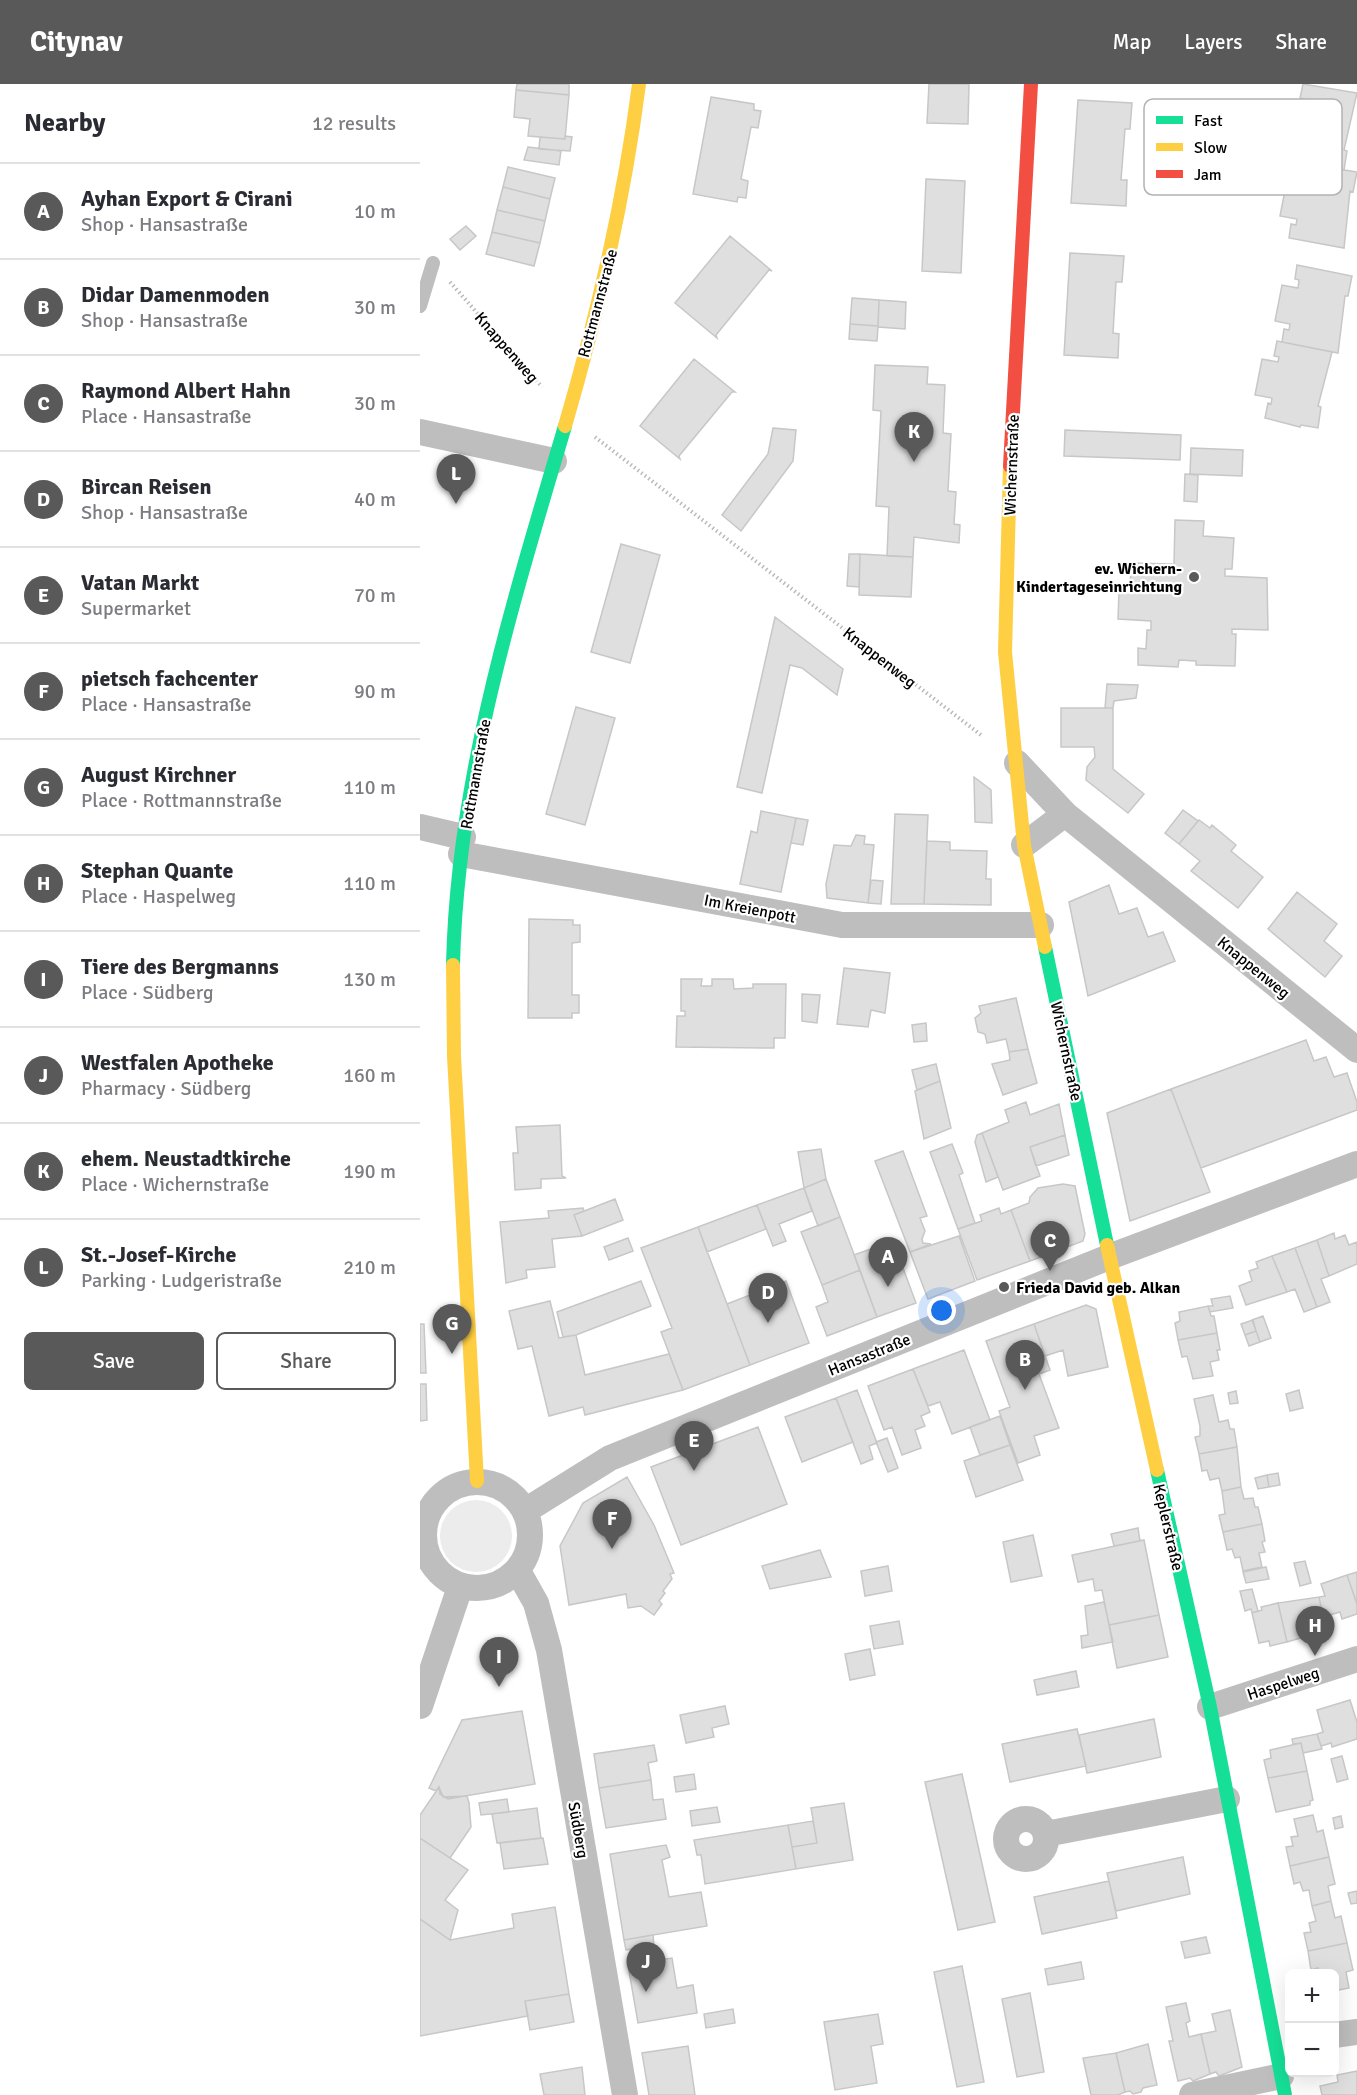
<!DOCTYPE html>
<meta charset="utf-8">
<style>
:root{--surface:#fff;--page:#f2f2f3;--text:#2b2b33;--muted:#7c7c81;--line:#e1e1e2;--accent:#595959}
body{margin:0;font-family:Signika,sans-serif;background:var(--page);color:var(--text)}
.controls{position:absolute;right:18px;bottom:18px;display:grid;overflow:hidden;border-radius:9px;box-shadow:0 6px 24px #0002}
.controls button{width:54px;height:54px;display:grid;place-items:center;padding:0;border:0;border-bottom:2px solid var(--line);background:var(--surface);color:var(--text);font:30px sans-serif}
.you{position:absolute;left:522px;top:1227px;width:21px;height:21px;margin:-15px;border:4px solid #fff;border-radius:50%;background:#1a73e8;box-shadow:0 0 0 9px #1a73e833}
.badge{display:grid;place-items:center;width:39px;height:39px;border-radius:50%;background:var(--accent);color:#fff;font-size:20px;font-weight:700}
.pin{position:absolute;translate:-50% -50px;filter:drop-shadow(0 2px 3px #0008)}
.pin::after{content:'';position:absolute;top:32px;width:21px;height:18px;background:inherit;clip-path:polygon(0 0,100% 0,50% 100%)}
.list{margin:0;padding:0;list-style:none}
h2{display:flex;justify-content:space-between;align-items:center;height:78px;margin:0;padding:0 24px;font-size:26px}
h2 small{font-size:20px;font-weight:400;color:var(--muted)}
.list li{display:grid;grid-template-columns:39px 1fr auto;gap:18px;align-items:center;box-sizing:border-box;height:96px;padding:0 24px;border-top:2px solid var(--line)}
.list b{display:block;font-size:22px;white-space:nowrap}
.list p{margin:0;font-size:20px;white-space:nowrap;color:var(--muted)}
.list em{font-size:20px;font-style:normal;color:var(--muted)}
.actions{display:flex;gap:12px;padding:18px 24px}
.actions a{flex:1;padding:14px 0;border:2px solid var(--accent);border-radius:9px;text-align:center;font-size:21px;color:var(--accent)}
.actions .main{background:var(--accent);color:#fff}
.map{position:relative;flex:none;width:937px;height:2011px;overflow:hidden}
header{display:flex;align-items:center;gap:36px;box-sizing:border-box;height:84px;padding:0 30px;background:var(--accent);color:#fff}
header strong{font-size:28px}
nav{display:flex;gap:33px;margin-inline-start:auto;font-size:21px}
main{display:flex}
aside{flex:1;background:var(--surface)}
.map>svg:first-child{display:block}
.green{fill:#ececec}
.building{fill:#dfdfdf;stroke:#c7c7c7;stroke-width:1.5}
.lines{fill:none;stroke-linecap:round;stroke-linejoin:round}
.path{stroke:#b9b9b9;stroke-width:4;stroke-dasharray:1.5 3;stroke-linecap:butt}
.lane{stroke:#bebebe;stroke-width:14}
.street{stroke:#bebebe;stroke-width:26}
.fast{stroke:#16e098;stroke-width:14}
.slow{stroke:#ffcf43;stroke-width:14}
.jam{stroke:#f24e42;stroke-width:14}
.poi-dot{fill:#595959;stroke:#fff;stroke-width:2}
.labels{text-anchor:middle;stroke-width:4.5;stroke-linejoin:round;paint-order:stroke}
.street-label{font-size:16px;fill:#000;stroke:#fff}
.poi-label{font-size:16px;font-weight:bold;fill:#000;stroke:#fff;text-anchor:end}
.key{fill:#fff;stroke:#b2b2b2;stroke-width:1.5}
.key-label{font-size:16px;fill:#000}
</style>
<header>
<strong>Citynav</strong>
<nav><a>Map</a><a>Layers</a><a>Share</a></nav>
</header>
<main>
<aside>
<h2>Nearby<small>12 results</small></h2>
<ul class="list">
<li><span class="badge">A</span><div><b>Ayhan Export &amp; Cirani</b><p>Shop · Hansastraße</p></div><em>10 m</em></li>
<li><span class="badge">B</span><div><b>Didar Damenmoden</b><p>Shop · Hansastraße</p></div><em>30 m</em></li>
<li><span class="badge">C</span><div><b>Raymond Albert Hahn</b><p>Place · Hansastraße</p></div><em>30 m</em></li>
<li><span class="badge">D</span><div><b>Bircan Reisen</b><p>Shop · Hansastraße</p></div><em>40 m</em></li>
<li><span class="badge">E</span><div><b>Vatan Markt</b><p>Supermarket</p></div><em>70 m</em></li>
<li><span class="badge">F</span><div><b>pietsch fachcenter</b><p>Place · Hansastraße</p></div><em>90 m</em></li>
<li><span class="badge">G</span><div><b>August Kirchner</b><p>Place · Rottmannstraße</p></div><em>110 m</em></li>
<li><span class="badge">H</span><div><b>Stephan Quante</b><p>Place · Haspelweg</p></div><em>110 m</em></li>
<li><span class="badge">I</span><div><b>Tiere des Bergmanns</b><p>Place · Südberg</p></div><em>130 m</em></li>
<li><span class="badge">J</span><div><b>Westfalen Apotheke</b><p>Pharmacy · Südberg</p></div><em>160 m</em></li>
<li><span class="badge">K</span><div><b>ehem. Neustadtkirche</b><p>Place · Wichernstraße</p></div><em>190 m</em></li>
<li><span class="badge">L</span><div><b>St.-Josef-Kirche</b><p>Parking · Ludgeristraße</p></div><em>210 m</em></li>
</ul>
<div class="actions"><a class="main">Save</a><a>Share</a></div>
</aside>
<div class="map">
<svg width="937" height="2011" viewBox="0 0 937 2011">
<rect width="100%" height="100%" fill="#fff"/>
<!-- green -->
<path class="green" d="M20 1452a36 36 0 1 1 72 0a36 36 0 1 1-72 0Z"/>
<!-- building -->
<path class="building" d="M97,0H149V11L96,6Z
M509,0H549L548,40L507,39Z
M883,0L937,9L924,66L927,67L924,86L870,76L872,61L876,62L877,57L861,55L867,18L884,21L885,15L880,14Z
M96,6L149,11L145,55L108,52L110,35L94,33Z
M291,13L334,20V26L341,27L338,44L331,43L321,95L328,97L326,114L318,113L317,118L273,110Z
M658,16L712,19L710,45H705L701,96H707L706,122L651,119Z
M145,52L152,53L150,67L119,65L120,53L145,55Z
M108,63L141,67L139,81L104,76Z
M881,79L937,88L933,108L930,107L924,164L869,154L871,140L876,141L877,135L860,132L867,96L884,99V92L879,91Z
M88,83L135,94L130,115L83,103Z
M506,95L545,97L541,189L502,187Z
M83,103L130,115L125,137L77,126Z
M77,126L125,137L120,159L72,148Z
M46,142L56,152L40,166L30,155Z
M72,148L120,159L114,182L66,170Z
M310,152L352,187L349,186L296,251L297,254L255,219Z
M650,169L704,172L702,198H696L693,249L699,250L698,274L644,271Z
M877,181L932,192L928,212H925L918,269L862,258L864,245L869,246L870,240L855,237L862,201L878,204L879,196L875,195Z
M432,214L459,216L458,242L430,240Z
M459,216L486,218L485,245L458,243Z
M430,240L458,242L457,257L429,255Z
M857,257L912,268L898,322L901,323L898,344L881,341L880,343L845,334L848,319L851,320L852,314L835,311L842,275L858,278L859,273L854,272Z
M274,275L315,308H312L259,372L260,375L220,342Z
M455,281L508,283L507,300L525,301L523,349L531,350L528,407L536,408L534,440L540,441L539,459L494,453L493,473L467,472L469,423L456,422L461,327L453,326Z
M353,344L376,346L373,377L321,447L302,431L348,370Z
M645,346L761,351L760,376L644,372Z
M771,364L823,366L822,392L770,390Z
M765,390L778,391L777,418L764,417Z
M755,436L784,437L783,452L814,454L812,485H805V492L847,494L848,546L812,545V550H816L815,582L776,581V577L759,576L758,583L718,581V564L726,565L727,546H731V537L698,535L699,508H710L711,479L754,480Z
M201,460L240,471L210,579L171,568Z
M429,470H440L439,503L427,502Z
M440,470L493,473L491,513L439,511Z
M355,533L423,585L417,611L382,584L370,581L342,709L317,703Z
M687,600L718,601L716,614L694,617L693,624H685Z
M156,623L195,634L165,741L126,730Z
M641,624H693V685L724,710L708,729L666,696L667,683L675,673L674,663H641Z
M554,693L571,706L572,739L555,738Z
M763,726L778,737L759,760L745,749Z
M341,727L376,734L361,808L320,800L331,747L337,749Z
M475,730L508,731L504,820H471Z
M376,734L388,736L383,761L371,759Z
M779,736L790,744L792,741L816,761L811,767L843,793L818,824L771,787L780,777L759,760Z
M436,751L445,752L444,760L454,761L448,819L407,814L406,800L414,761L431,762Z
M507,757L530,758V766L567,767L566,795H571V821L504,820Z
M451,796L463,797L461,820L448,819Z
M689,801L699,830L717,824L728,853L743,848L755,877L668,912L649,818Z
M877,808L917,840L904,857L922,872L905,893L848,845Z
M109,835L153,836V841H160V858L152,859V911H159V929H152V934H108Z
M424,884L470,889L465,929L451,926L448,943L417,940Z
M261,895H282L281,902H292V895H313L314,905L333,904V900H366L365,954H354V964L256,963L257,932H265V927H261Z
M382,910L400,911L397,939L382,937Z
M596,914L608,965L589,968L586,955L567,959L565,950L558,948L555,934L561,929L559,922Z
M506,939L507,957L494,958L492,941Z
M886,956L894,977L906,973L914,993L927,989L937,1018V1026L781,1084L751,1005Z
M608,965L617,999L583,1011L572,980L590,976L589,968Z
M516,980L520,997L497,1006L492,986Z
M520,997L531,1044L504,1055L495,1007Z
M751,1005L790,1108L710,1137L687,1029Z
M606,1018L610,1031L639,1020L645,1051L610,1063L620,1092L583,1106L562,1049L589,1038L585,1026Z
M140,1041L142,1092L146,1094L121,1095V1104L95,1106L93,1069H98L96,1043Z
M562,1049L578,1093L566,1098L555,1058L557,1051Z
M645,1051L649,1071L616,1082L610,1063Z
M532,1060L543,1089L539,1091L555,1139L538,1145L510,1068Z
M401,1065L406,1095L384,1104L378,1068Z
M483,1067L507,1132L500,1134L505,1147L502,1155L503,1159L511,1160L490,1168L455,1077Z
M406,1095L420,1133L398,1142L384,1104Z
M643,1100L655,1102L665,1150L663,1157L610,1177L591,1126L609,1119L610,1113L618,1104Z
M384,1104L392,1127L359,1140L366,1157L353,1162L337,1121Z
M195,1115L203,1136L162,1152L154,1131Z
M337,1121L346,1145L287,1168L278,1143Z
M163,1124L164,1127L154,1131L162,1152L132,1155L135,1183L106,1186L107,1194L86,1199L80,1138L129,1134L128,1127Z
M579,1124L581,1130L591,1126L610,1177L557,1196L538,1145L562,1137L560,1131Z
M420,1133L440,1186L402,1201L381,1148Z
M278,1143L330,1281L263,1306L241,1248L252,1244L221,1164Z
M914,1149L915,1155L925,1151L929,1161L937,1158V1180L909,1192L897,1156Z
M539,1152L555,1197L508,1215L490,1168Z
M208,1154L213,1167L189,1176L184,1163Z
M897,1156L909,1192L901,1195L910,1218L897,1223L875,1164Z
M473,1157L496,1219L457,1233L434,1171Z
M875,1164L897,1223L884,1228L875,1205L867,1208L852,1172Z
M852,1172L867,1208L826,1221L819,1202L832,1197L829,1187L838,1184L836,1178Z
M440,1186L457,1233L407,1252L396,1223L408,1218L402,1201Z
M221,1197L231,1222L156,1251L143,1253L137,1228Z
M366,1197L389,1259L330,1281L307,1220Z
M810,1212L813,1224L790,1228L788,1222H793L791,1215Z
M130,1217L139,1254L156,1251L165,1291L249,1270L263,1306L165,1331L163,1323L129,1332L112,1262L98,1265L89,1227Z
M666,1221L676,1225L688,1283L648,1292L643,1266L625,1272L614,1240Z
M788,1222L791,1232H794L797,1249L758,1256L755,1239L760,1237L759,1228Z
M843,1232L851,1254L840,1258L832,1236Z
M833,1236L836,1247L825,1251L821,1240Z
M0,1240H4L6,1289H0Z
M614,1240L630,1286L619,1290L639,1344L614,1352L620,1371L598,1379L579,1327L590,1323L566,1257Z
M836,1247L840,1258L829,1262L825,1251Z
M797,1249L800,1266H797L799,1276L790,1278L793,1292L773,1295L767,1272L762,1273L758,1256Z
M544,1266L570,1336L532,1350L520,1318L508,1322L493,1285Z
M493,1285L510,1328L501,1332L505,1342L495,1346L501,1364L482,1371L472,1343L464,1346L448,1302Z
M0,1300H6L7,1336L0,1337Z
M437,1306L457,1359L449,1362L453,1375L441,1380L416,1314Z
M879,1306L883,1324L870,1327L866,1310Z
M816,1307L818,1319L810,1320L808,1309Z
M793,1311L799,1338L808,1336L810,1345H814L817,1363L779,1370L775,1353L780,1352V1342L774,1315Z
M416,1314L433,1358L382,1378L365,1333Z
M580,1332L590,1361L560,1371L550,1343Z
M338,1343L367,1420L261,1461L231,1383Z
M467,1354L478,1384L468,1388L456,1358Z
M590,1361L603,1396L556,1413L544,1377Z
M817,1363L821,1403L802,1407L799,1394L790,1396L787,1386L782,1387L779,1370Z
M858,1389L860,1401L849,1403L847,1391Z
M847,1391L849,1403L838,1405L835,1394Z
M207,1393L234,1441L254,1489L250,1490L252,1495L243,1507L245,1509L239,1517L242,1520L234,1531L221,1522L208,1524L206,1510L149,1521L140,1462L163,1419Z
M821,1403L824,1415L833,1414L835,1423H838L842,1440L803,1448L799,1431L805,1430L802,1407Z
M842,1440L845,1457L842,1458L845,1468L839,1469L842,1483L823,1487L820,1473L815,1474L812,1465L807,1466L803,1448Z
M718,1444L720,1457L694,1462L691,1450Z
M613,1451L622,1492L591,1498L583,1458Z
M724,1456L739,1531L689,1541L682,1506L675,1507L673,1495L658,1498L652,1471Z
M400,1466L411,1493L350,1505L342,1482Z
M885,1477L891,1499L880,1502L874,1479Z
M468,1482L472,1507L445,1512L441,1487Z
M846,1483L849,1495L826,1499L823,1488Z
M937,1488V1520L927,1491Z
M927,1491L937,1520V1530L922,1535L920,1528L903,1533L899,1513L905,1512L901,1500Z
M832,1505L838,1527L832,1529L831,1525L825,1527L820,1507Z
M899,1513L903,1533L891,1536L893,1545L883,1548L884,1553L867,1558L858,1519Z
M684,1518L693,1558L662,1564L661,1552L668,1551L665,1522Z
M858,1519L867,1558L850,1562L849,1557L839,1559L832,1529L842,1526L841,1523Z
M739,1531L748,1573L697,1584L689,1541Z
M479,1537L483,1560L454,1565L450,1542Z
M450,1565L455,1591L430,1596L425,1570Z
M656,1587L659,1603L617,1611L614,1596Z
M930,1616L937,1638V1655L912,1663L911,1659L901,1662L897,1650L903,1648L897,1626Z
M305,1622L309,1640L292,1644L294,1653L266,1659L260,1631Z
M102,1627L115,1700L28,1715L20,1710L19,1703L16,1707L9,1704L42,1636Z
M734,1635L741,1673L667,1689L659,1651Z
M657,1645L666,1682L590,1698L582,1660Z
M897,1650L902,1665L883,1669L881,1659L873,1660L872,1655Z
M881,1659L887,1687L848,1694L844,1676L851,1674L850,1666Z
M234,1661L237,1677L228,1679L231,1696L179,1704L174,1670Z
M922,1672L928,1695L917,1698L911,1675Z
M887,1687L893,1716L890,1717V1721L856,1728L848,1694Z
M274,1690L276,1705L256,1708L254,1693Z
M542,1690L575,1838L538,1846L505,1698Z
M231,1696L233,1716L243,1715L246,1735L186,1744L179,1704Z
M19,1703L23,1713L47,1712L49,1719L51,1743L30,1774L0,1754V1731Z
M87,1715L89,1728L61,1731L59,1719Z
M424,1719L433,1776L376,1785L372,1763L397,1759L391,1724Z
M297,1723L300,1738L272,1742L270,1727Z
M117,1724L121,1754L77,1759L72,1730Z
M893,1731L897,1748L903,1746L909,1773L870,1782L866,1763L873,1762L871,1753L878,1752L874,1735Z
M921,1732L923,1743L915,1745L913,1734Z
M393,1737L397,1759L372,1763L368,1741Z
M368,1741L376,1785L285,1800L281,1771H277L274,1756Z
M0,1754L48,1786L25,1816L38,1826L30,1856L0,1835Z
M123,1754L128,1780L84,1785L80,1759Z
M246,1761L250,1773L242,1776L249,1813L281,1808L287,1842L204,1856L190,1770Z
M763,1773L770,1810L696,1827L687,1789Z
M909,1773L915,1800L908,1802L911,1817L892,1822L889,1806L883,1807L880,1798L874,1800L870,1782Z
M689,1797L697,1834L622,1850L614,1813Z
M937,1807V1819L931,1820L928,1809Z
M911,1817L915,1834L921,1832L927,1859L888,1867L884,1849L891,1848L889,1839L896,1837L892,1822Z
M135,1823L149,1910L105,1917L108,1932L0,1952V1835L30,1856L94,1844L92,1830Z
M233,1851L234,1862L206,1866L204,1856Z
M786,1853L790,1869L765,1874L761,1858Z
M927,1859L933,1886L926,1888L929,1904L914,1907V1890H900L898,1884L891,1886L888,1867Z
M252,1874L257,1904L273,1901L277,1929L218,1939L208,1881Z
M661,1878L664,1895L628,1901L625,1885Z
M542,1882L564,1998L537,2003L514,1888Z
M610,1909L624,1988L597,1993L582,1915Z
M149,1910L154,1938L110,1946L105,1917Z
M766,1919L770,1937L766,1939L769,1953L781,1950L790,1990L773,1997L770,1994L758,1997L749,1957H753L746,1923Z
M313,1925L315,1939L286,1944L284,1930Z
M810,1926L822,1983L799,1992L796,1988L790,1990L781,1950L796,1947L792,1930Z
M458,1930L463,1960L451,1962L457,1999L415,2006L404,1938Z
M728,1960L737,2001L723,2004L721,2008L713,2010L710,2007L705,2008L696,1969Z
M268,1962L275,2011H229L222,1969Z
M696,1969L705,2008L698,2011H671L663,1974Z
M162,1983L165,2011H124L120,1990Z
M937,1987V2011H902L900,2002L918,1998L917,1991Z"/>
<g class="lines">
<!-- path -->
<path class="path" d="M30,198L122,303
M175,353L561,651"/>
<!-- lane -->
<path class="lane" d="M0,222L13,179"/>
<!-- street -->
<path class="street" d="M0,348L134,377
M597,679L645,730L937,966
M0,743L43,753
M604,761L645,730
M41,770L422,841H621
M4 1451a53 53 0 1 1 106 0a53 53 0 1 1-106 0Z
M105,1427L190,1374L689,1173L937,1080
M98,1487L116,1519L129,1566L205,2011
M0,1622L40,1503
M790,1623L937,1575
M586 1755a20 20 0 1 1 40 0a20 20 0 1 1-40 0Z
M626,1750L807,1715
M914,1951L937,1948
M772,2011L861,1992"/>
<!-- fast -->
<path class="fast" d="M625,863L687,1161
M33,881C37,695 93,518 145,342
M737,1386L790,1623L865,2011"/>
<!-- slow -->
<path class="slow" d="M145,342C178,229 204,117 219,0
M590,382L585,568L604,761L625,863
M33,881L34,972L57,1397
M687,1161L737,1386"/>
<!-- jam -->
<path class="jam" d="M590,382L611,0"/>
</g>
<!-- markers -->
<g class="poi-dot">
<circle cx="774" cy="493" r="6"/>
<circle cx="584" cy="1203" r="6"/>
</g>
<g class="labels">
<!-- street labels -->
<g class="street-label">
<text transform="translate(177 219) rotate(-75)" y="6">Rottmannstraße</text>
<text transform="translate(87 263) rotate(49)" y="6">Knappenweg</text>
<text transform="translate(591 381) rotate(-88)" y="6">Wichernstraße</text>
<text transform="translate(460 573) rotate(38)" y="6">Knappenweg</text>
<text transform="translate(55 690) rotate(-80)" y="6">Rottmannstraße</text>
<text transform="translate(330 824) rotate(11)" y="6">Im Kreienpott</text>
<text transform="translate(834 883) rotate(39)" y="6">Knappenweg</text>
<text transform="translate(647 967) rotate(78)" y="6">Wichernstraße</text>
<text transform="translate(449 1270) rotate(-22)" y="6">Hansastraße</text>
<text transform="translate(749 1443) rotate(77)" y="6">Keplerstraße</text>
<text transform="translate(863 1599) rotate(-18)" y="6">Haspelweg</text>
<text transform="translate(159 1746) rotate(80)" y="6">Südberg</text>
</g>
<!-- poi labels -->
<g class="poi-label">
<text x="762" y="490">ev. Wichern-<tspan x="762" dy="18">Kindertageseinrichtung</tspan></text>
<text x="596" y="1209" text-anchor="start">Frieda David geb. Alkan</text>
</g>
</g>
<!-- legend -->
<rect x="724" y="15" width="198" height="96" rx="9" class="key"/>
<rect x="736" y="32" width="27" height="8" fill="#16e098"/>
<rect x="736" y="59" width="27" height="8" fill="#ffcf43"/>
<rect x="736" y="86" width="27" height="8" fill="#f24e42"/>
<g class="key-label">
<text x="774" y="42">Fast</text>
<text x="774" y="69">Slow</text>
<text x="774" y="96">Jam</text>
</g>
</svg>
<div class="controls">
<button>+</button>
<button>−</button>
</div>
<div class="you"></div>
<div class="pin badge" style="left:468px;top:1203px">A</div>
<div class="pin badge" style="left:605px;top:1306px">B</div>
<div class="pin badge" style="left:630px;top:1187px">C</div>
<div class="pin badge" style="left:348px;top:1239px">D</div>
<div class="pin badge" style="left:274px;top:1387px">E</div>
<div class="pin badge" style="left:192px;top:1465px">F</div>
<div class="pin badge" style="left:32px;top:1270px">G</div>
<div class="pin badge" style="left:895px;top:1572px">H</div>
<div class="pin badge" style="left:79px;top:1603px">I</div>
<div class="pin badge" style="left:226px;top:1908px">J</div>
<div class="pin badge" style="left:494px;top:378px">K</div>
<div class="pin badge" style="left:36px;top:420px">L</div>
</div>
</main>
